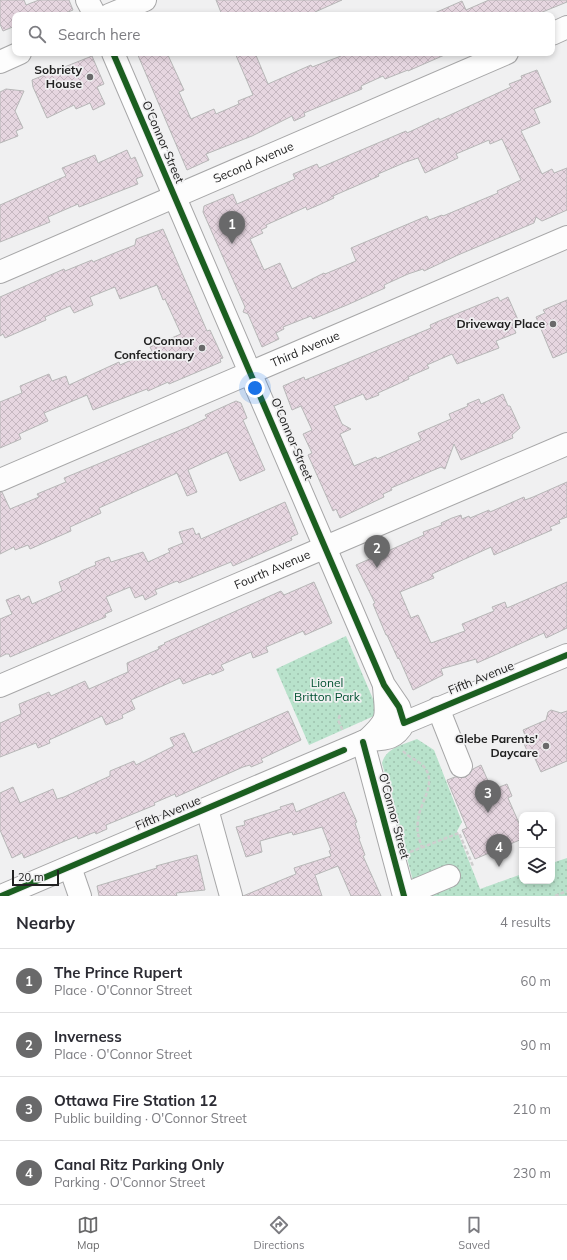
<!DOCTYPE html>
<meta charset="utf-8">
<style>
:root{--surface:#fff;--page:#f2f2f3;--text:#2b2b33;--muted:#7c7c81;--line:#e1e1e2;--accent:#69696a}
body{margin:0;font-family:Mulish,sans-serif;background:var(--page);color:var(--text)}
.controls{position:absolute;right:12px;bottom:12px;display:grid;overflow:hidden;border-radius:8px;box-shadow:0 2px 6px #0003}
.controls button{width:36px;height:36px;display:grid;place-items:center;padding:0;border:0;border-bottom:1px solid var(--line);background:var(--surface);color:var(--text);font:20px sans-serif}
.scale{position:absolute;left:12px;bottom:10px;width:47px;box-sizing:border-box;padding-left:4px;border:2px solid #212121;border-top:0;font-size:11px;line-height:14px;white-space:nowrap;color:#212121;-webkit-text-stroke:3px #f0f0f1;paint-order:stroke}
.you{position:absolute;left:255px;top:388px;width:14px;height:14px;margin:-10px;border:3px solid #fff;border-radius:50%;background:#1a73e8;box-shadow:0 0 0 6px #1a73e833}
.badge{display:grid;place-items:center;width:26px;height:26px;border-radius:50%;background:var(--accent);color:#fff;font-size:13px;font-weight:700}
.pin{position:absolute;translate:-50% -33px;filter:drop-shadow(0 1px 2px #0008)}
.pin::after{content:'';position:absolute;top:21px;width:14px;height:12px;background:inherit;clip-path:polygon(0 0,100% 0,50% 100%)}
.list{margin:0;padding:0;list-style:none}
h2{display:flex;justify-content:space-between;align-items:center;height:52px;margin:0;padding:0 16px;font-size:17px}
h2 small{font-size:13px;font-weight:400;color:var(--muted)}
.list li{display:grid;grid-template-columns:26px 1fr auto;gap:12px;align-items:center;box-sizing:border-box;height:64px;padding:0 16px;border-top:1px solid var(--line)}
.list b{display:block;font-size:15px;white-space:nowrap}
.list p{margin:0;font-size:13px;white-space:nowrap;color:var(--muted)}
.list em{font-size:13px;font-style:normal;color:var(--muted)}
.icon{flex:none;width:22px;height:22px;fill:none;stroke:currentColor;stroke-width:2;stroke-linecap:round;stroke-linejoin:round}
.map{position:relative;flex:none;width:567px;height:896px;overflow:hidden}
.search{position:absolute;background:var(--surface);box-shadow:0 2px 6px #0003;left:12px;right:12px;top:12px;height:44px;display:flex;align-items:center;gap:10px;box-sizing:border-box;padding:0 14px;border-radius:8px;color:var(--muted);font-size:15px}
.sheet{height:308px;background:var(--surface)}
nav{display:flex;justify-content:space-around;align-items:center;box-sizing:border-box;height:56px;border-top:1px solid var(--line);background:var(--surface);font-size:11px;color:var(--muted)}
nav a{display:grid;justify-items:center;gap:2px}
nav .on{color:var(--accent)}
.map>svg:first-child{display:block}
.park{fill:url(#park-dots)}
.building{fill:url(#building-cross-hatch);stroke:#b7b7b7;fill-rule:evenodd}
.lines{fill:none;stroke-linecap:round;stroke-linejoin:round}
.minor-casing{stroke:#a7a7a8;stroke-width:24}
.path{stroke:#cecece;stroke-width:2.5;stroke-dasharray:4 2;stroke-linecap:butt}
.minor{stroke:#fdfdfd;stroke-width:22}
.cycleway-casing{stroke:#f0f0f1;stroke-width:8}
.cycleway{stroke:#1b5e20;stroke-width:6}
.poi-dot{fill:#69696a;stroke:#f0f0f1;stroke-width:1.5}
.labels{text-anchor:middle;stroke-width:3.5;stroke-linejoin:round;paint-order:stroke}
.poi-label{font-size:12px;font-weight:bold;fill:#212121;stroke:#f0f0f1;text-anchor:end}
.street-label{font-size:12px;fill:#212121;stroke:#f0f0f1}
.park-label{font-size:12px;fill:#005030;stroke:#f0f0f1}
</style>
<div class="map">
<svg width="567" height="896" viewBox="0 0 567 896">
<defs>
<pattern id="park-dots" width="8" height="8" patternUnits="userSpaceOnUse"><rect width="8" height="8" fill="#b8e2cb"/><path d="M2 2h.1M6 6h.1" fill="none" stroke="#9ec2ae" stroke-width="1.8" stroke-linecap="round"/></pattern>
<pattern id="building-cross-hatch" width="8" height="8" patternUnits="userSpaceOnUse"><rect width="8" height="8" fill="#e6d6e0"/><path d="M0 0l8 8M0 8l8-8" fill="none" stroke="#c5b7c0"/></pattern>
</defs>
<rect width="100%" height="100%" fill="#f0f0f1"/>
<!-- park -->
<path class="park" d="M346,636L376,706L374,716L309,745L276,669Z
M417,739L434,750L462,822L457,831L480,889L522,874V881H552V863L567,858V896H417L382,763C387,747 403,745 417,739Z"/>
<!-- building -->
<path class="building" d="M0,0H24L26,5L39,0H69L73,10L61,15H15V26L3,31L0,24Z
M216,0H342L315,12L317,15H222Z
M489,0H567V2L535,15H430L462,1L466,10Z
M137,53H167L184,90L179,92L191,119L214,109L216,114L239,104L238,101L253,95L235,53H255L268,84L311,65L312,67L341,56L340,53H449L408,71V70L385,79L383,76L361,86L362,89L304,113L305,116L294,121L292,116L252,136L206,154L209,160L187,170Z
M92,56L104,84L97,87L105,104L93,110L90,103L76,109L74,105L47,118L33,87L32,80Z
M537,70L551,102L534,109L540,123L521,131L542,174L552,169L554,173L567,168V210L542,221L536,217L534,223L458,255L424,271L423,269L408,274L384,285L385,288L347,305L313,319L311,316L283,327L284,329L276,333L279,339L262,347L248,314L243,312L245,307L203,212L204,206L233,194L237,204L295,179L293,174L317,164L319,168L406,131L407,133L439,118V120L511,87L509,84L522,79L521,76ZM502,139L521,180L497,191L498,193L443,216L442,215L429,220L427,216L351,248L356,261L325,274L324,273L292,289L280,263L264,270L250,239L263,233L261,230L267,227L266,225L306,207L307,210L321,204L334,198L333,196L379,176L378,174L406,162L418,158L425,173L458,158L456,154L489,140L490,144Z
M6,89L24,91L15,111L23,128L16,131L18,136L0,143V92Z
M127,150L131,159L135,157L143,176L136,179L138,184L79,207L78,204L48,217L50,222L0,242V205L66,176L62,168L95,155L98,163Z
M163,229L207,331L210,330L223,358L220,359L221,362L169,384L168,382L148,391L147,389L93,410L87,395L44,413L48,421L19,434L21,439L0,448V402L22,393L20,386L49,374L52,381L66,376L69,385L119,362L120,365L152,351L150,347L181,334L165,299L163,300L157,285L120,299L115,287L90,297L93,305L74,313L70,306L45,317L46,320L5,338L3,334L0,336V297L64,269L65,271L92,260L93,262L117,252L135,245L136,239Z
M498,297L500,301L508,297L519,322L512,324L516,333L496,341L499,348L457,364L452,354L427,365L429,368L408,377L409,379L378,393L379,395L366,400L363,394L334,406L342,424L351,429L340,434L354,466L376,457L377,459L421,440L418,433L451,419L449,414L468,406L467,404L479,399L481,404L503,394L508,406H510L520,428L512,435L513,438L461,460L454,444L445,469L441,467L391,488L392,490L383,494L384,497L340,518L336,509L333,511L308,455L312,453L303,434L312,430L301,406L292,410L283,386L304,377L305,380L342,365L431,328L430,325L439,321Z
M567,300V352L553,358L536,317L545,313L543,310Z
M236,401L241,403L247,418L243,420L265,470L240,481L227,452L188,470L197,492L187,496L177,473L99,508L101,513L70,527L71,531L30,549L28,545L15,550L14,547L0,554V492H2L10,509L39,497L37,494L66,482L64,478L188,427L207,418L205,415Z
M567,482V517L559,520L560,523L550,527L552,530L494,555L491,547L432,574L434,578L400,592L411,618L418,615L431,643L465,631L462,624L494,611L492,607L505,602L507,608L567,582V628L546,638L544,633L477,663L476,659L441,669L443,675L413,690L399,658L398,659L387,635H386L373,604L375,603L356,565L424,535L423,532L442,525L441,523L452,518L461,515L462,519L469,516L470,518L489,510L490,512L524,497L525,500L533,497Z
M285,502L298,534L291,537L292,540L233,566L231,562L179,583L177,581L155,590L157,594L145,600L143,595L135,598L130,587L106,597L112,611L105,614L106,617L10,657L9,654H6L0,657V619L12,614L6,600L19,595L21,600L29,596L32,604L62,591L59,582L80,573L81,571L96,565L95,562L109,557L111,562L143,552L148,562L170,552L168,549L183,543L179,532L193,528L196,535L199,533L201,539Z
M314,582L332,623L305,635L303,631L266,647L268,652L253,658L251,652L221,665L224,670L212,675L211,673L183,684L180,678L131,700L135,709L122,715L123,718L106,725L102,716L49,740L50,743L38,748L36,743L0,757V723L21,714L19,704L49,692L51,696L85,681L89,689L128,672L127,663L159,649L158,647L165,644L164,643L281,591L284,595Z
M551,710L561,713L567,711V761L541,772L532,752L528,753L522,739L526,738L523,730L546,720L548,712Z
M288,711L301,740L261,759L263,762L251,767L250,765L243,767L176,797L175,794L154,803L155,805L106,825L107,829L96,834L95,832L78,839L77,836L24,858L22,853L12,858L0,830V793L13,787L20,803L53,789L57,799L64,797L110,776V771L134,761L136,765L174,746L170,738L184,733L193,753Z
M481,765L492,790L507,784L512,796L508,798L522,830V839L475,859L462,830L467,828L447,780L455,777H466L473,769Z
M344,792L357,822L355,823L360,838L359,839L365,855L363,856L381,896H351L338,866L315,875L322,896H243L296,874L294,868L331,856L329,851L331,850L322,827L293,835L292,832L260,841L262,852L246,857L236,827L245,825L244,821L281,809L280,807L293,803L296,812Z
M197,855L205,890L176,893L177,896H99L97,886L157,868L156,866Z"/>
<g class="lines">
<defs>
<g id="minor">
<path d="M87,0L95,15"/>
<path d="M109,15L145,0"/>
<path d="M552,34L567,27"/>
<path d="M113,53L384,685L399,707L404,723"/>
<path d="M0,62L20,53"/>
<path id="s1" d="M0,272L507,53"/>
<path id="s2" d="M0,480L567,237"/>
<path id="s3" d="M0,686L567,444"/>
<path d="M438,708L461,766"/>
<path d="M367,740C391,718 386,717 384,686"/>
<path d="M363,742L404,896"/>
<path d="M207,809L231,896"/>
<path d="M70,867L80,896"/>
<path d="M404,895L449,876"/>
<path d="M1,896L367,740C385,739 395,740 404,723L567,655"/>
</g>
</defs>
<!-- minor casing -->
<use href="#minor" class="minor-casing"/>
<!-- path -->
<path class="path" d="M340,715L338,720L343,731
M403,751C409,758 420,761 425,768C437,785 419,803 418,821C416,831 419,838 422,848
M410,852L459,833L473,866
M555,896L567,891"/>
<!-- minor -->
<use href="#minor" class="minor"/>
<defs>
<path id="cycleway" d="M113,53L384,685L399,707L404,723L567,655
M363,742L404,896
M1,896L344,750"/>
</defs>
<!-- cycleway casing -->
<use href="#cycleway" class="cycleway-casing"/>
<!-- cycleway -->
<use href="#cycleway" class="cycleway"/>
</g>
<!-- markers -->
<g class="poi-dot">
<circle cx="90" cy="77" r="4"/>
<circle cx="553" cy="324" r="4"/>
<circle cx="202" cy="348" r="4"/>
<circle cx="546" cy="746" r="4"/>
</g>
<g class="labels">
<!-- poi labels -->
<g class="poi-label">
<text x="82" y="74">Sobriety<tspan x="82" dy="14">House</tspan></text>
<text x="545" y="328">Driveway Place</text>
<text x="194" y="345">OConnor<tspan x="194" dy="14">Confectionary</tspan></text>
<text x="538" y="743">Glebe Parents'<tspan x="538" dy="14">Daycare</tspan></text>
</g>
<!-- street labels -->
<g class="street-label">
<text transform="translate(163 142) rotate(67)" y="4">O'Connor Street</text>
<text dy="4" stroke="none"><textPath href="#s1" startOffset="276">Second Avenue</textPath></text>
<text dy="4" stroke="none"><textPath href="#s2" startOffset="332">Third Avenue</textPath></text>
<text transform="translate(292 439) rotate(67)" y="4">O'Connor Street</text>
<text dy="4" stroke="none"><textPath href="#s3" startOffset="296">Fourth Avenue</textPath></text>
<text transform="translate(481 678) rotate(-22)" y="4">Fifth Avenue</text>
<text transform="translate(168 813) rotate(-23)" y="4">Fifth Avenue</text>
<text transform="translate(394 816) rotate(75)" y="4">O'Connor Street</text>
</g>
<!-- park labels -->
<g class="park-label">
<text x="327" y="687">Lionel<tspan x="327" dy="14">Britton Park</tspan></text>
</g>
</g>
</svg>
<div class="controls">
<button><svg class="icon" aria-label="locate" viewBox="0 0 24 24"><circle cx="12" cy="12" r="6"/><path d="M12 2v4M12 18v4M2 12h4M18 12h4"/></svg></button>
<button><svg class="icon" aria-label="layers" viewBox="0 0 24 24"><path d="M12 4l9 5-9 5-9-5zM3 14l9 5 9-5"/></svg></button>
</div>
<div class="scale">20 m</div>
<div class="you"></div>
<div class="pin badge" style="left:232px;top:244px">1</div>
<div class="pin badge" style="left:377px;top:568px">2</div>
<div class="pin badge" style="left:488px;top:813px">3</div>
<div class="pin badge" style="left:499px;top:867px">4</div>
<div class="search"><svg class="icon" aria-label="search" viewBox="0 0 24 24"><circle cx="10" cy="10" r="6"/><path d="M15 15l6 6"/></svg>Search here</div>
</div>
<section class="sheet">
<h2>Nearby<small>4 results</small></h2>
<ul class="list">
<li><span class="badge">1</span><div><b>The Prince Rupert</b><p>Place · O'Connor Street</p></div><em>60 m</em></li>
<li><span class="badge">2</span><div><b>Inverness</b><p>Place · O'Connor Street</p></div><em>90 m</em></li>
<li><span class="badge">3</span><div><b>Ottawa Fire Station 12</b><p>Public building · O'Connor Street</p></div><em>210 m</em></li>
<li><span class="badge">4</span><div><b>Canal Ritz Parking Only</b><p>Parking · O'Connor Street</p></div><em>230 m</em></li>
</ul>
</section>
<nav>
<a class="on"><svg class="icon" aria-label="map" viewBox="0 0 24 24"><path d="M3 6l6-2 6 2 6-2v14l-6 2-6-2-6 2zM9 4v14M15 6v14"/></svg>Map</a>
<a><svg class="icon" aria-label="directions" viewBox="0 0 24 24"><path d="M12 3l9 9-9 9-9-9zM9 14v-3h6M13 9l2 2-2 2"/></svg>Directions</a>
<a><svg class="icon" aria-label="saved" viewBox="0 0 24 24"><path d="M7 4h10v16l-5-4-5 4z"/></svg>Saved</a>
</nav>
